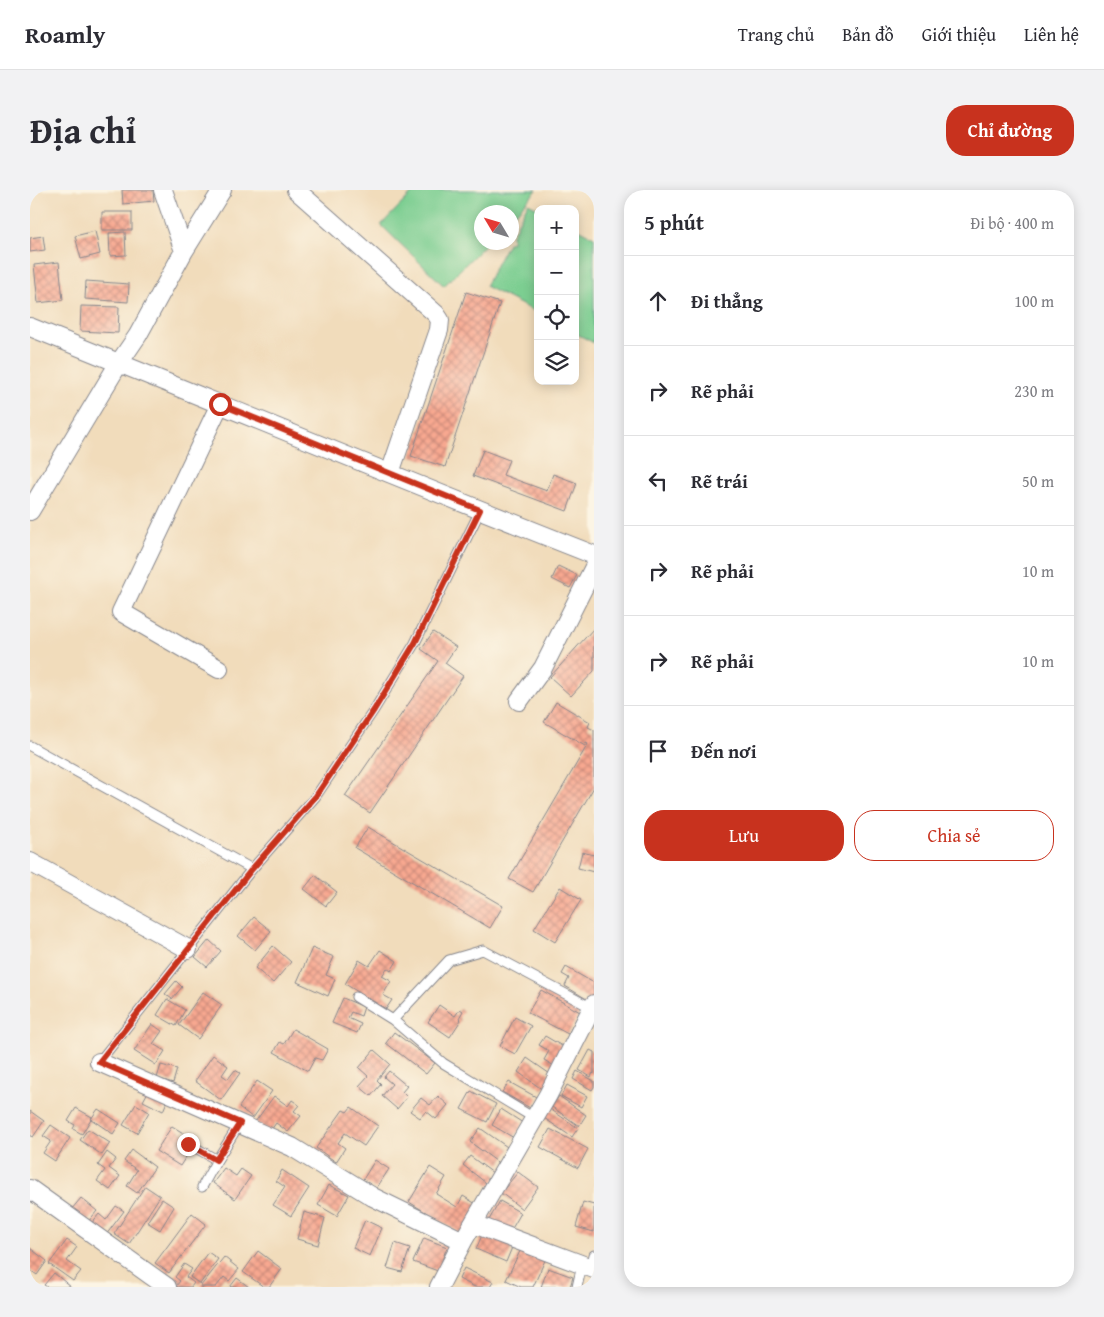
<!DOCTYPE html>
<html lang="vi">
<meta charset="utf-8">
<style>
:root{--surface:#fff;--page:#f2f2f3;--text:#2b2b33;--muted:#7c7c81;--line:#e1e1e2;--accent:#c8321e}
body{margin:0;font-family:"Gentium Book Plus",serif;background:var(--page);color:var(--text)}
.controls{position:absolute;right:15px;top:15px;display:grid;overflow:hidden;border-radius:10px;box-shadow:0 2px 12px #0003}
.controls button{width:45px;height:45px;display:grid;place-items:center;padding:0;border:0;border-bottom:1px solid var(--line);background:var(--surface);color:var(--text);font:25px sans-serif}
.compass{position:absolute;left:444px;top:15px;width:45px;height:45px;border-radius:50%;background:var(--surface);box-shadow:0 2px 12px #0003;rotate:308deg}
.stop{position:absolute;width:15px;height:15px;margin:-11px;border:4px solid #c8321e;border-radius:50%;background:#fff}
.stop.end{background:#c8321e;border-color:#fff;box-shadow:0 1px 5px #0008}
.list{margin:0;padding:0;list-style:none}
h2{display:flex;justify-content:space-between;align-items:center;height:65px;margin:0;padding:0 20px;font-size:21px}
h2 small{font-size:16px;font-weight:400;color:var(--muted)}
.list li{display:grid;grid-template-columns:32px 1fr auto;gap:15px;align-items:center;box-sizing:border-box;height:90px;padding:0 20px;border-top:1px solid var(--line)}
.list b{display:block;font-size:19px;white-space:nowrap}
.list em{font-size:16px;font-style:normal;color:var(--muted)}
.actions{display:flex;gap:10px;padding:15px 20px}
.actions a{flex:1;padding:11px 0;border:1px solid var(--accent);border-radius:20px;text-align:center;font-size:18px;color:var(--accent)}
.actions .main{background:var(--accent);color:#fff}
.icon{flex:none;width:28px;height:28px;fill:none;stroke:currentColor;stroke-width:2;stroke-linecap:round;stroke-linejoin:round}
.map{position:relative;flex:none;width:564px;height:1097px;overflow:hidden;border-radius:20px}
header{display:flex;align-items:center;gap:30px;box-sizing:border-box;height:70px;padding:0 25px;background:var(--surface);border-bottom:1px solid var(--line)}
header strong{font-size:24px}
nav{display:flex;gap:28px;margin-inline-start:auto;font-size:18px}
.intro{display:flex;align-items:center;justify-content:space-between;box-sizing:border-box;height:120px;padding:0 30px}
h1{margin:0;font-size:35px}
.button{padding:12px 22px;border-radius:20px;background:var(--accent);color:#fff;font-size:18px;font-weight:700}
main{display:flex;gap:30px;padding:0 30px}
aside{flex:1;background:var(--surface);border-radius:20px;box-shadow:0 2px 12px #0003}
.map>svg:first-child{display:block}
.grass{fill:#7bce91;stroke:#4b7e78}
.building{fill:url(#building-cross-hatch)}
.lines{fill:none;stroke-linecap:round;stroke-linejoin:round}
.lane-casing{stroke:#86868c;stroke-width:11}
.street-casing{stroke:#86868c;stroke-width:20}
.lane{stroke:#fff;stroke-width:9}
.street{stroke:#fff;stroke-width:18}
.route{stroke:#c8321e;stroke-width:6}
</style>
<header>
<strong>Roamly</strong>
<nav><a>Trang chủ</a><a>Bản đồ</a><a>Giới thiệu</a><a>Liên hệ</a></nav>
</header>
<div class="intro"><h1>Địa chỉ</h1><a class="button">Chỉ đường</a></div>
<main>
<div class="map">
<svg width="564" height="1097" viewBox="0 0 564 1097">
<defs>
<pattern id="building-cross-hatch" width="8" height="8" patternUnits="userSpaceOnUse" patternTransform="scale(1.25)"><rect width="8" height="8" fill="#f8a890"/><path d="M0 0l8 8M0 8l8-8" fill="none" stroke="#c88979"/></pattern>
</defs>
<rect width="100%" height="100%" fill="#fcf5e5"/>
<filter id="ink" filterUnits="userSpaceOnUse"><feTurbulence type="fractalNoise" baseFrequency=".02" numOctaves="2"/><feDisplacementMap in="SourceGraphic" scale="10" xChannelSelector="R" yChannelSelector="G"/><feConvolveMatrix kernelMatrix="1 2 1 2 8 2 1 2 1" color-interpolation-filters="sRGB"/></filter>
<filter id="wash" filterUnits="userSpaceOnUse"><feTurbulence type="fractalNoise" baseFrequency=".0096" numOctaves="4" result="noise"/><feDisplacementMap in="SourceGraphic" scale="20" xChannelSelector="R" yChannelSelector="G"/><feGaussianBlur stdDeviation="1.12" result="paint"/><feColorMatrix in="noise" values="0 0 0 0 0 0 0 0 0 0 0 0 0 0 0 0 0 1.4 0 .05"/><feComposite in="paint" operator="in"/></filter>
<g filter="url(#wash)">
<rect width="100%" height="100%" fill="#f1dcbb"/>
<!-- grass -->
<path class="grass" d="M385,0H507L482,27V22H452V52L457,53L414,96L351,35Z
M498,13L510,19H508V123L455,96L478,53L482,52V45Z
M545,37L564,47V153L545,143Z"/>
<g id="blocks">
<!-- building -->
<path class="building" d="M92,0H123L124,11L93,14Z
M72,22H102V40H72Z
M65,41L70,64L51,69L45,46Z
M95,42L96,65L80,66L79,43Z
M13,46L15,60L0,62V48Z
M29,72L33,110L8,113L4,75Z
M56,91L99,94L98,112L55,109Z
M436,102L470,113L415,277L381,266Z
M51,116L89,117L88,143L50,141Z
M453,260L479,270L473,285L517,301L523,284L547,293L537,321L443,286Z
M528,376L547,385L540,398L522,389Z
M564,438V481L541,506L520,487Z
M403,442L426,457L415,473L433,486L340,623L315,606L408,471L391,459Z
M526,512L560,532L558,537L564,540V597L503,702L479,689L558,554L556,553L555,556L514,532Z
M338,637L473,716L460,738L325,658Z
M552,662L564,665V682L548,678Z
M285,685L307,702L296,716L274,699Z
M530,697L551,710L525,752L504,739Z
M224,727L241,741L225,760L208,746Z
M179,750L191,761L177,777L165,767Z
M243,756L261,772L243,793L225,778Z
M282,758L304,767L296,785L305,789L298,806L267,792Z
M350,760L367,771L361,781L357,778L352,786L361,791L353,805L362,810L356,819L315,794L329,770L339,776Z
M536,777L564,793V805L560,811L535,796L539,788L532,784Z
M146,791L152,797L142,809L135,804Z
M511,800L550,822L538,844L498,823Z
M173,802L192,815L168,849L149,835Z
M313,808L334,817L331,826L321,822L318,828L331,834L327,843L302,833Z
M137,809L155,820L146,836L127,825Z
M409,815L425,826L430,819L433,821L429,828L431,830L420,847L398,832Z
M485,827L501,836L485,864L470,856Z
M122,834L132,841L123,854L135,861L126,875L104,861Z
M263,839L298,859L292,870L285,868L278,881L244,862L250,852L254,854Z
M364,842L405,873L396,884L356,853Z
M515,846L537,859L526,877L514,870L519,861L509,855Z
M344,860L360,874L347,890L351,894L341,906L329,896L338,886L329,878Z
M560,860L564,862V884L563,883L561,887L549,880Z
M183,865L198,876L192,885L198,889L205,880L210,883L191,910L165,891Z
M497,868L523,886L513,900L488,882Z
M131,875L147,879L143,893L127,888Z
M359,881L377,896L372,902L377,907L367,919L352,906L362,894L354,887Z
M547,881L564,891V897L562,900L543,889Z
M227,891L242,901L223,928L209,917Z
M479,892L508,908L502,919L472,902Z
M537,895L557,906L551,917L531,906Z
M119,900L138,909L133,921L113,911Z
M441,901L466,914L457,932L431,919Z
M244,906L258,916L262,910L269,915L264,921L271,926L258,942L246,933L239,943L225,932Z
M408,906L418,915L406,929L396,921L390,928L380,921L391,908L400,915Z
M529,906L556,925L549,936L522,917Z
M106,914L119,922L107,943L93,935Z
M321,917L348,936L334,956L315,943L308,953L315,958L306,972L286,958L313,920L317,922Z
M46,918L62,927L52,944L43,939L45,935L38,931Z
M68,919L90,933L83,944L61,929Z
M471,919L493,933L484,948L462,935Z
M520,919L548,938L542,947L514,928Z
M0,921L14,931L3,947L0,945Z
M21,935L40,948L25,971L13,963L21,951L13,946Z
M142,936L158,946L151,957L159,962L150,976L126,961Z
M450,938L480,959L470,974L440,952Z
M58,939L80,953L72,965L50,950Z
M520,939L558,959L548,978L510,957Z
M102,960L125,977L107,1003L97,996L107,980L94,971Z
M77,962L86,969L79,978L90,986L80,1000L67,991L75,980L68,975Z
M440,966L467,986L460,996L433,975Z
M345,970L359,979L346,999L332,991Z
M400,977L416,987L406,1004L427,1017L433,1006L451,1017L433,1045L379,1012Z
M194,978L206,986L211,979L221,986L205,1009L183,993Z
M252,980L279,998L261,1026L243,1015L255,997L246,991Z
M488,982L508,997L492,1019L471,1003Z
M299,995L319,1005L307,1026L288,1015Z
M115,996L130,1006L99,1054L84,1044Z
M51,1008L67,1021L57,1033L41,1020Z
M132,1009L144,1017L130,1040L117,1032Z
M470,1011L491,1023L480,1042L459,1030Z
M553,1012L564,1015V1042L546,1037Z
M86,1016L94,1021L76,1045L61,1034L69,1024L76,1030Z
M274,1022L295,1028L288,1055L267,1049Z
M162,1023L176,1034L139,1083L125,1073Z
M335,1030L352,1038L340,1066L323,1058Z
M453,1043L483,1055L476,1072L446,1059Z
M394,1048L417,1057L408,1081L383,1072Z
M37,1050L47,1057L37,1071L51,1081L43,1091L19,1074Z
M365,1053L380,1058L372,1082L357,1078Z
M492,1057L516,1068L503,1097H491L476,1090Z
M0,1058L17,1071L7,1085L0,1080Z
M228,1061L252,1079L239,1097H234L213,1082Z
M178,1062L188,1069L170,1094L160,1087Z
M194,1067L209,1079L199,1091L194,1087L186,1097H170Z
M154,1074L162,1079L156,1087L164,1093L161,1097H148L146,1096L150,1091L145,1087Z
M434,1078L463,1092L460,1097H445L429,1089Z
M518,1078L543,1087L540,1097H511Z
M24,1083L41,1097H17L14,1095Z
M207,1088L219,1097H200Z"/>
</g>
</g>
<g filter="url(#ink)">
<use href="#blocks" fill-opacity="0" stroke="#86868c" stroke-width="1"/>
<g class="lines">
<defs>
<path id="lane" d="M0,556L222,679
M326,807L363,830L419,770L453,760L562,818
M363,830L413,873L504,928
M69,872L222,679L286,606L344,520L385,453L450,321
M159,954L187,970
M172,997L187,970L210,933
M561,1078L564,1065
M547,1097L552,1075"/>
<path id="street" d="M266,0L406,124L410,130L409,140L360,283
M154,61L192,0
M0,137C188,213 375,291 564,365
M0,321L89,173L108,145L154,61L133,0
M189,479L91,422L190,214
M489,511L513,478L564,377
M0,672L158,759
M69,872L262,957L343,1007L433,1051
M0,999L137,1097
M444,1034L564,1079
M409,1097L433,1051L518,905L564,814"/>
</defs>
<!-- lane casing -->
<use href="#lane" class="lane-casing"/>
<!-- street casing -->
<use href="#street" class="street-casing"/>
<!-- lane -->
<use href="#lane" class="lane"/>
<!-- street -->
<use href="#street" class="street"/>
</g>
</g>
<g class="lines" filter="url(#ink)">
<!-- route -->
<path class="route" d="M158,954L186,970L210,933L69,872L222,679L286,606L344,520L385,453L450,320L190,214"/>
</g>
</svg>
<div class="controls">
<button>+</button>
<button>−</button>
<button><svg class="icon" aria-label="locate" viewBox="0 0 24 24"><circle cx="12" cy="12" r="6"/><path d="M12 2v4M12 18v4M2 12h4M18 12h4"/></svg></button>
<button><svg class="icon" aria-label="layers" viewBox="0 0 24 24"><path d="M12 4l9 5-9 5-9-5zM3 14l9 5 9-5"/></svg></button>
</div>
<svg class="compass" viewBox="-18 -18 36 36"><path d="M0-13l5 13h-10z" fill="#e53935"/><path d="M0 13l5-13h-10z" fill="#7c7c81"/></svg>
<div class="stop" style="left:190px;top:214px"></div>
<div class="stop end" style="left:158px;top:954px"></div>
</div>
<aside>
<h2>5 phút<small>Đi bộ · 400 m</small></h2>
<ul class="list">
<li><svg class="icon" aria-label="ahead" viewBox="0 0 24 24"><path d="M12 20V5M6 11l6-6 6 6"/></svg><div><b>Đi thẳng</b></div><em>100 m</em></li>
<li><svg class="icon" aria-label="right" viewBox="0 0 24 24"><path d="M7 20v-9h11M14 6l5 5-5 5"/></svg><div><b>Rẽ phải</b></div><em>230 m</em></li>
<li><svg class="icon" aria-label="left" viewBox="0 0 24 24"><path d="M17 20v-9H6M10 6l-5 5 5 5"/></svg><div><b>Rẽ trái</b></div><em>50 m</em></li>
<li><svg class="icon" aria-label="right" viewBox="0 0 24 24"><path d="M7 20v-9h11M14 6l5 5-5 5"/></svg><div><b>Rẽ phải</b></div><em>10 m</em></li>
<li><svg class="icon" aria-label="right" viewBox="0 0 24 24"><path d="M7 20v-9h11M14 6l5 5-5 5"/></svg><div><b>Rẽ phải</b></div><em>10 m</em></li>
<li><svg class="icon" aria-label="arrive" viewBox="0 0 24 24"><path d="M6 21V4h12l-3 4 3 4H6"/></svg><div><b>Đến nơi</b></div></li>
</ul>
<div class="actions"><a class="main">Lưu</a><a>Chia sẻ</a></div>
</aside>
</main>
